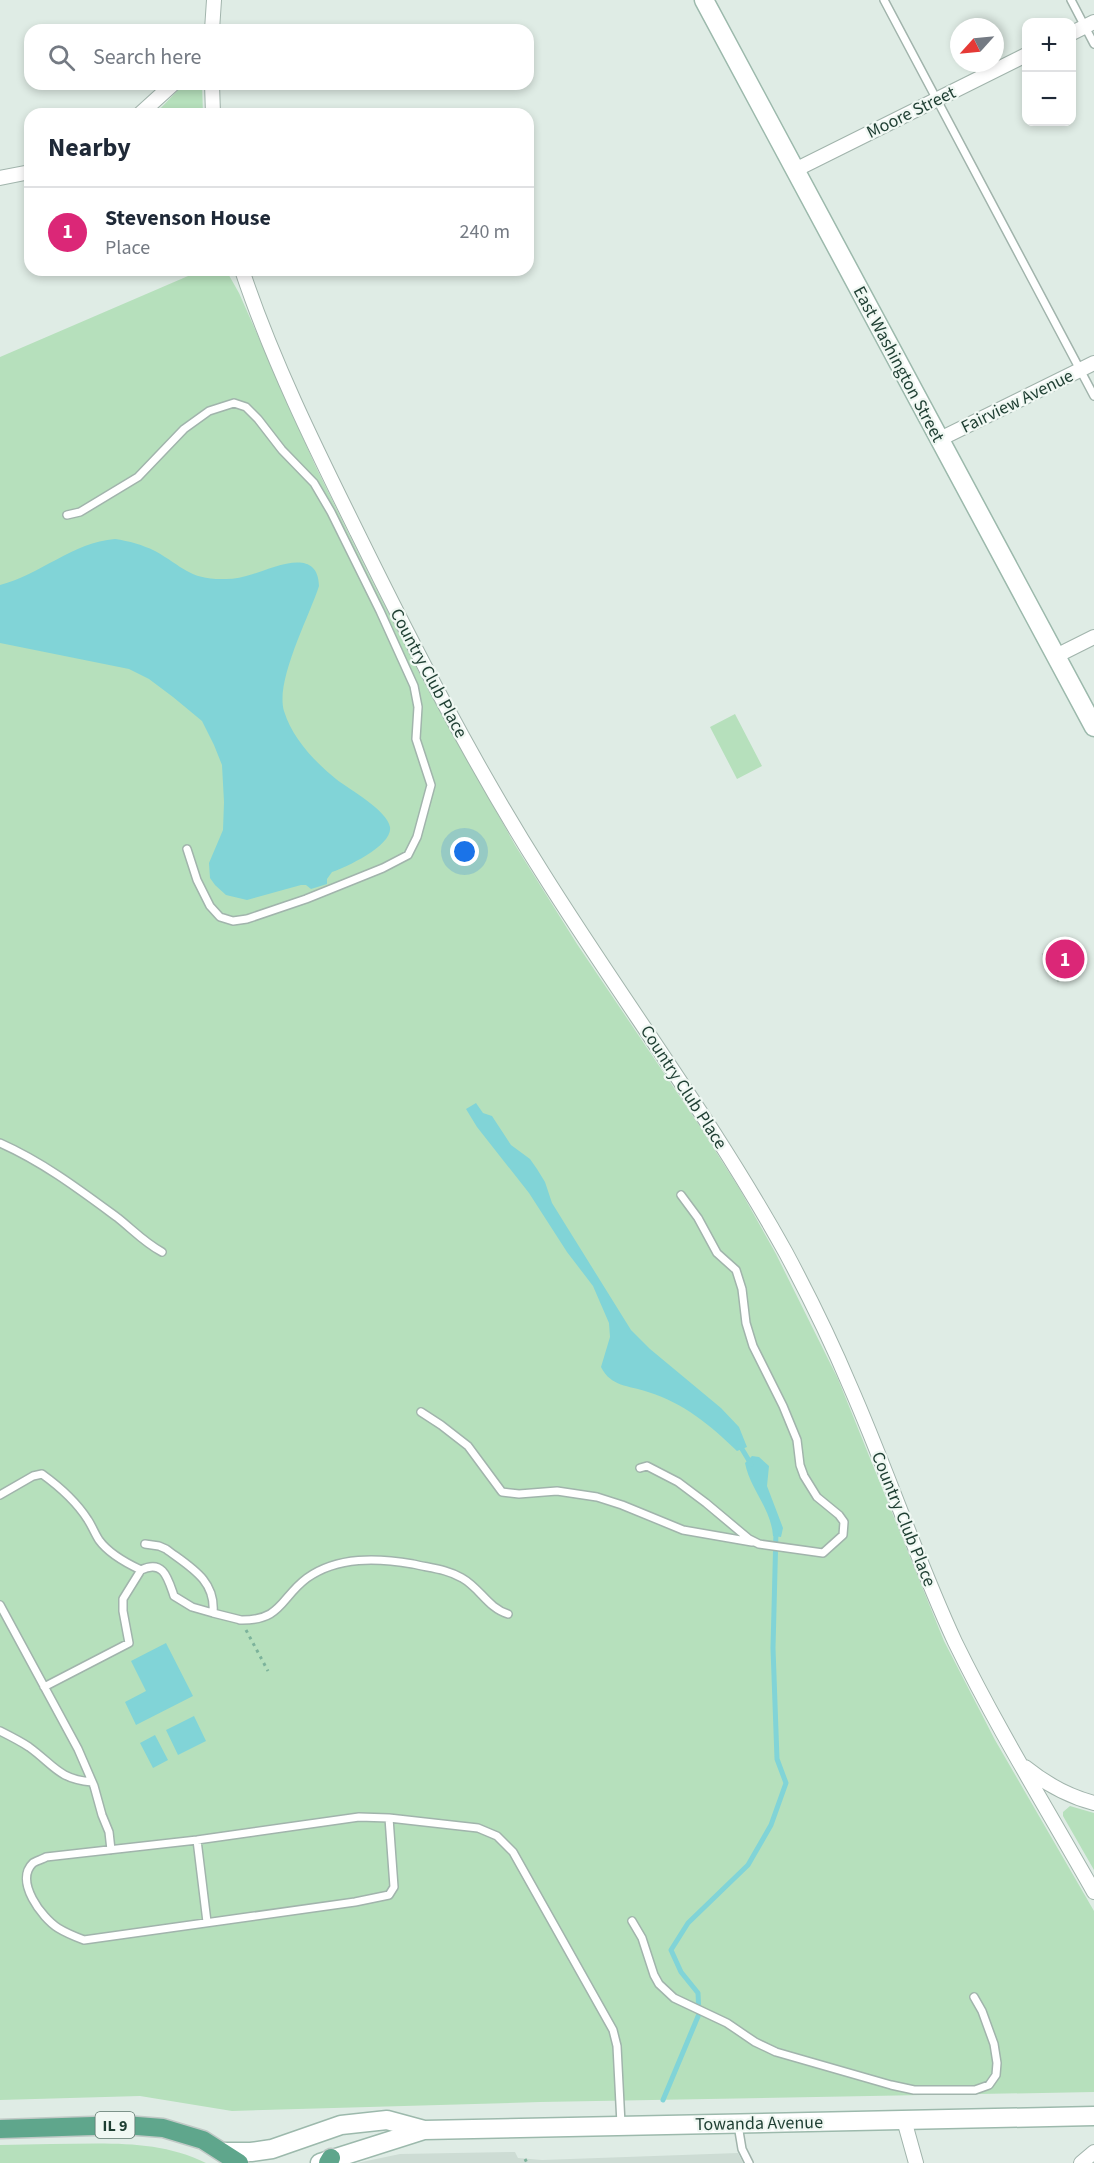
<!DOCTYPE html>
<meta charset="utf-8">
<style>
:root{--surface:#fff;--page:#f6f6f7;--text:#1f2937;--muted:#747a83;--line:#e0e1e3;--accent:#db2777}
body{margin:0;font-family:"Source Sans 3",sans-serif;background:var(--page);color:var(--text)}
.controls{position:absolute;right:18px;top:18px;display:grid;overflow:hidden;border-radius:12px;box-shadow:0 3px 9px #0003}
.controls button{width:54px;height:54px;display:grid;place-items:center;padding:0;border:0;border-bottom:2px solid var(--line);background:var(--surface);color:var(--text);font:30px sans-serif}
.compass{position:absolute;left:950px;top:18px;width:54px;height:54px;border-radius:50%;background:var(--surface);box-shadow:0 3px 9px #0003;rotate:243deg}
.you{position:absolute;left:465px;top:852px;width:21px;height:21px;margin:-15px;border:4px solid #fff;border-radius:50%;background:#1a73e8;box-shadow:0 0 0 9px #1a73e833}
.badge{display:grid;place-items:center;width:39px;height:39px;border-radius:50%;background:var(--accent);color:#fff;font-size:20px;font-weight:700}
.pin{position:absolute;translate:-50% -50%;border:3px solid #fff;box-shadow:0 2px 6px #0006}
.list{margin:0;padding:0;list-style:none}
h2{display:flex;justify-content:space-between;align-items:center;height:78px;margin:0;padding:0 24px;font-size:26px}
h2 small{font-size:20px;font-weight:400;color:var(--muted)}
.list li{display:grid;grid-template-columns:39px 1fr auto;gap:18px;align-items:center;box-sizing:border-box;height:90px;padding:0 24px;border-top:2px solid var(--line)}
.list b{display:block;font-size:22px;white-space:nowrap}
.list p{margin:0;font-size:20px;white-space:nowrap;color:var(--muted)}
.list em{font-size:20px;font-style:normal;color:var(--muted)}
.icon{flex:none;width:33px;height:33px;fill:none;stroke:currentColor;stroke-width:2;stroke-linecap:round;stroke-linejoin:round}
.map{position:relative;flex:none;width:1094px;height:2163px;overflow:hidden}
.search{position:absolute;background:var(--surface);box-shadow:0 3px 9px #0003;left:24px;top:24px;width:510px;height:66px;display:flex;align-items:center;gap:15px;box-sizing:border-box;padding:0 21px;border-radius:18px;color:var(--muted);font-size:22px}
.panel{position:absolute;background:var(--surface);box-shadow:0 3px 9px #0003;left:24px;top:108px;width:510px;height:168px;border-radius:18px}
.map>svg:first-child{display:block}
.built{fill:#cddcd4}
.green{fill:#b6e0bc}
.water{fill:#81d4d7}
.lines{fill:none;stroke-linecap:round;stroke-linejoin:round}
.stream{stroke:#81d4d7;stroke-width:5}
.building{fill:#b7cac0;stroke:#b1c6bb;stroke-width:1.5}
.lane-casing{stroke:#a1b4ac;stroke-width:10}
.street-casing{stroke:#a1b4ac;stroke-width:16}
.secondary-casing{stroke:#9cb9ac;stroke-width:21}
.primary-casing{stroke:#c0c9c6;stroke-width:21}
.path{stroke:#7cb39b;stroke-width:3;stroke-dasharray:3 4.5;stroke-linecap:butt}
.lane{stroke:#fff;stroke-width:7}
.street{stroke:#fff;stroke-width:14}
.secondary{stroke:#fff;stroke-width:18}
.primary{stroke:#5fa68c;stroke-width:18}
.labels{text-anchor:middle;stroke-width:4.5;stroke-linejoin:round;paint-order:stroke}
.shield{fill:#f0f8f3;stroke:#5d766c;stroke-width:1.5}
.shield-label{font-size:16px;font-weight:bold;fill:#1e3e32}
.street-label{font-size:18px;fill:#1e3e32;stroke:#f0f8f3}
</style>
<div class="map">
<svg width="1094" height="2163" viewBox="0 0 1094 2163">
<rect width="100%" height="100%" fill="#dfece5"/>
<!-- built -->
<path class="built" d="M515,2152L518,2158L542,2160L738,2153L743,2163H357L400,2154Z"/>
<!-- green -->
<path class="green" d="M184,84H202L203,114H155Z
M202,270H226L239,293L315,465L369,575L425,684L515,845L577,944L697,1122L739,1188L776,1254L838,1379L944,1641L995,1740L1094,1911V2092L540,2102L232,2111L140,2096L0,2100V357Z
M735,714L762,766L737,779L710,727Z
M1070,1806L1094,1813V1870L1063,1816V1812Z
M51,2144C104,2144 157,2139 206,2163H0V2145Z"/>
<!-- water -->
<path class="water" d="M115,539C129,541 143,545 155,551C184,567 189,580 226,579C234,579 244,577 253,574C274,568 318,546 319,586C309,617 275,681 284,711C292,738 315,762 336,779C350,790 387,810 390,827C393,845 347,867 332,872L327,879V884L311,889L306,885H301L247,900L226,895L215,885L210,878L209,863L223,830L224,802L222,765L214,745L202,721L173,697L149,679L129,669L0,643V585C40,575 73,542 115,539Z
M476,1103L483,1113L492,1116L511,1145L530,1159L537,1169L545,1182L552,1203L631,1330L650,1349L721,1408L739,1427L747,1447L737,1451C709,1424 685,1404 648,1392C628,1385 611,1387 601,1367L610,1337L609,1323L593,1286L567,1252L529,1193L477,1127L466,1109Z
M752,1456L759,1457L769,1466L767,1486L783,1528L781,1537L773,1536C771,1508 750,1489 745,1463Z
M166,1643L193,1696L136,1725L125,1702L146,1691L131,1661Z
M194,1716L206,1741L178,1755L166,1730Z
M155,1735L168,1760L153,1768L140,1743Z"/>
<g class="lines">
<!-- stream -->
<path class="stream" d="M739,1444L751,1464
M663,2100L699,2014L698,1993L681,1972L671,1950L688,1923L748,1865L771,1825L786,1783L777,1759L773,1648L776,1531"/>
</g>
<!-- building -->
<path class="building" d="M1073,939L1086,965L1058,981L1043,954Z"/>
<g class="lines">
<defs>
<path id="lane" d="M884,0L1094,396
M1071,0L1094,44
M67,515L80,512L138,477L184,429L209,411L234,403L246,407L258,419L282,450L314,483L331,512L380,611L414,686L418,707L416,739L431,785L417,837L408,855L383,868L306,899L247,919L233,921L220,917L210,906L197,880L187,849
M0,1143C43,1162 80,1190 118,1218C133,1230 145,1243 162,1252
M421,1412L441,1425L468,1446L502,1492L519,1494L557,1491L597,1497L622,1505L683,1530L752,1542
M640,1468L647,1466L678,1482L706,1503L749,1539L759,1544L823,1553L843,1535L844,1522L839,1515L817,1497L804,1476L800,1465L797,1440L783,1406L753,1346L746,1323L742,1289L736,1270L717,1253L698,1218L681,1195
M0,1495L33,1476L42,1474C60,1487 76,1501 88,1520C92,1526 95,1534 99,1540C109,1554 126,1563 141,1570C164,1559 168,1579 174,1596L192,1607L213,1613
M145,1544L159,1546L166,1549C190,1567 216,1580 213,1613L241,1620
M0,1605L78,1749L94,1786L102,1815L109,1832L111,1850
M240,1620C282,1621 280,1598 307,1578C338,1556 378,1558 413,1564C430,1568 447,1569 462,1578C480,1588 488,1608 508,1614
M44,1687L129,1643L123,1611V1599L141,1570
M0,1731C10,1736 20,1741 29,1747C54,1765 58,1779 92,1782
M389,1818L394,1887L389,1895L355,1902L84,1940C76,1937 66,1933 58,1928C42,1918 14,1881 33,1863C36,1861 43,1859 46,1857L197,1840L359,1817L389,1818L478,1828L497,1836L513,1852L613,2030L617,2046L621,2124
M197,1840L207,1922
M632,1921L642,1938L654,1975L659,1984L674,1998L727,2023L755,2042L776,2052L891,2085L914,2090H975L989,2085L996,2075L997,2063L994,2044L982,2011L974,1997
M738,2125L742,2149L749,2163"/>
<path id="street" d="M212,30L214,0
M1072,33L1094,22
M212,84L213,114
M140,114L173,84
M795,170L1026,55
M0,178L30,172
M242,270C272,360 315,447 357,532C414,648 473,763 542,872C622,1000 713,1121 786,1253C809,1296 831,1341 850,1386C887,1470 916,1558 955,1642C997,1728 1047,1809 1094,1892
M940,439L1094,363
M1056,656L1094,637
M1025,1767C1046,1784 1067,1796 1094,1803
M904,2120L916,2163
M1081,2163L1094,2152"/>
<path id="secondary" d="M704,0L1094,727
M224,2152H251L272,2149L341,2125L387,2120L424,2130L1094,2116
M320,2163L424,2130"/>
<path id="primary" d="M0,2129L124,2125L163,2128L203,2140L239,2163
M328,2163L331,2158"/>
</defs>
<!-- lane casing -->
<use href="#lane" class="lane-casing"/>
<!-- street casing -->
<use href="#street" class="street-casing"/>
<!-- secondary casing -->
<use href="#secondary" class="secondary-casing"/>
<!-- primary casing -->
<use href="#primary" class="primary-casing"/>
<!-- path -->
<path class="path" d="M246,1630L268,1671
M525,2159L527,2163"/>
<!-- lane -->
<use href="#lane" class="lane"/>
<!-- street -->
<use href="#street" class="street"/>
<!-- secondary -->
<use href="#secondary" class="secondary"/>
<!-- primary -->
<use href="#primary" class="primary"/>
</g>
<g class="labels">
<!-- shield labels -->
<rect class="shield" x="95.5" y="2112" width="39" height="26" rx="4.5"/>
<g class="shield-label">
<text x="115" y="2131">IL 9</text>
</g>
<!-- street labels -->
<g class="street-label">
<text transform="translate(911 112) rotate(-26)" y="6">Moore Street</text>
<text transform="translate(899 364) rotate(62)" y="6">East Washington Street</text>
<text transform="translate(1017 401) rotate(-26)" y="6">Fairview Avenue</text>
<text transform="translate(429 673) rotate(62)" y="6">Country Club Place</text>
<text transform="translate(684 1087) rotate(57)" y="6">Country Club Place</text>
<text transform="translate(904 1519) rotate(68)" y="6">Country Club Place</text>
<text transform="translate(759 2123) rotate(-1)" y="6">Towanda Avenue</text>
</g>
</g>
</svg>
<div class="controls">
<button>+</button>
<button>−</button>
</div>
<svg class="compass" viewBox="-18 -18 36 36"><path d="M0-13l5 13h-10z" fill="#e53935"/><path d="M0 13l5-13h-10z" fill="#747a83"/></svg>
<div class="you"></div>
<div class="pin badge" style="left:1065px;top:959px">1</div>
<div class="search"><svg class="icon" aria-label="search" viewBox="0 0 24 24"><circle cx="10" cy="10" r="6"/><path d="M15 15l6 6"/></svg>Search here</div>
<section class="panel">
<h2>Nearby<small></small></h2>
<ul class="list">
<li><span class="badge">1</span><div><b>Stevenson House</b><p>Place</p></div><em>240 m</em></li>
</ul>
</section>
</div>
